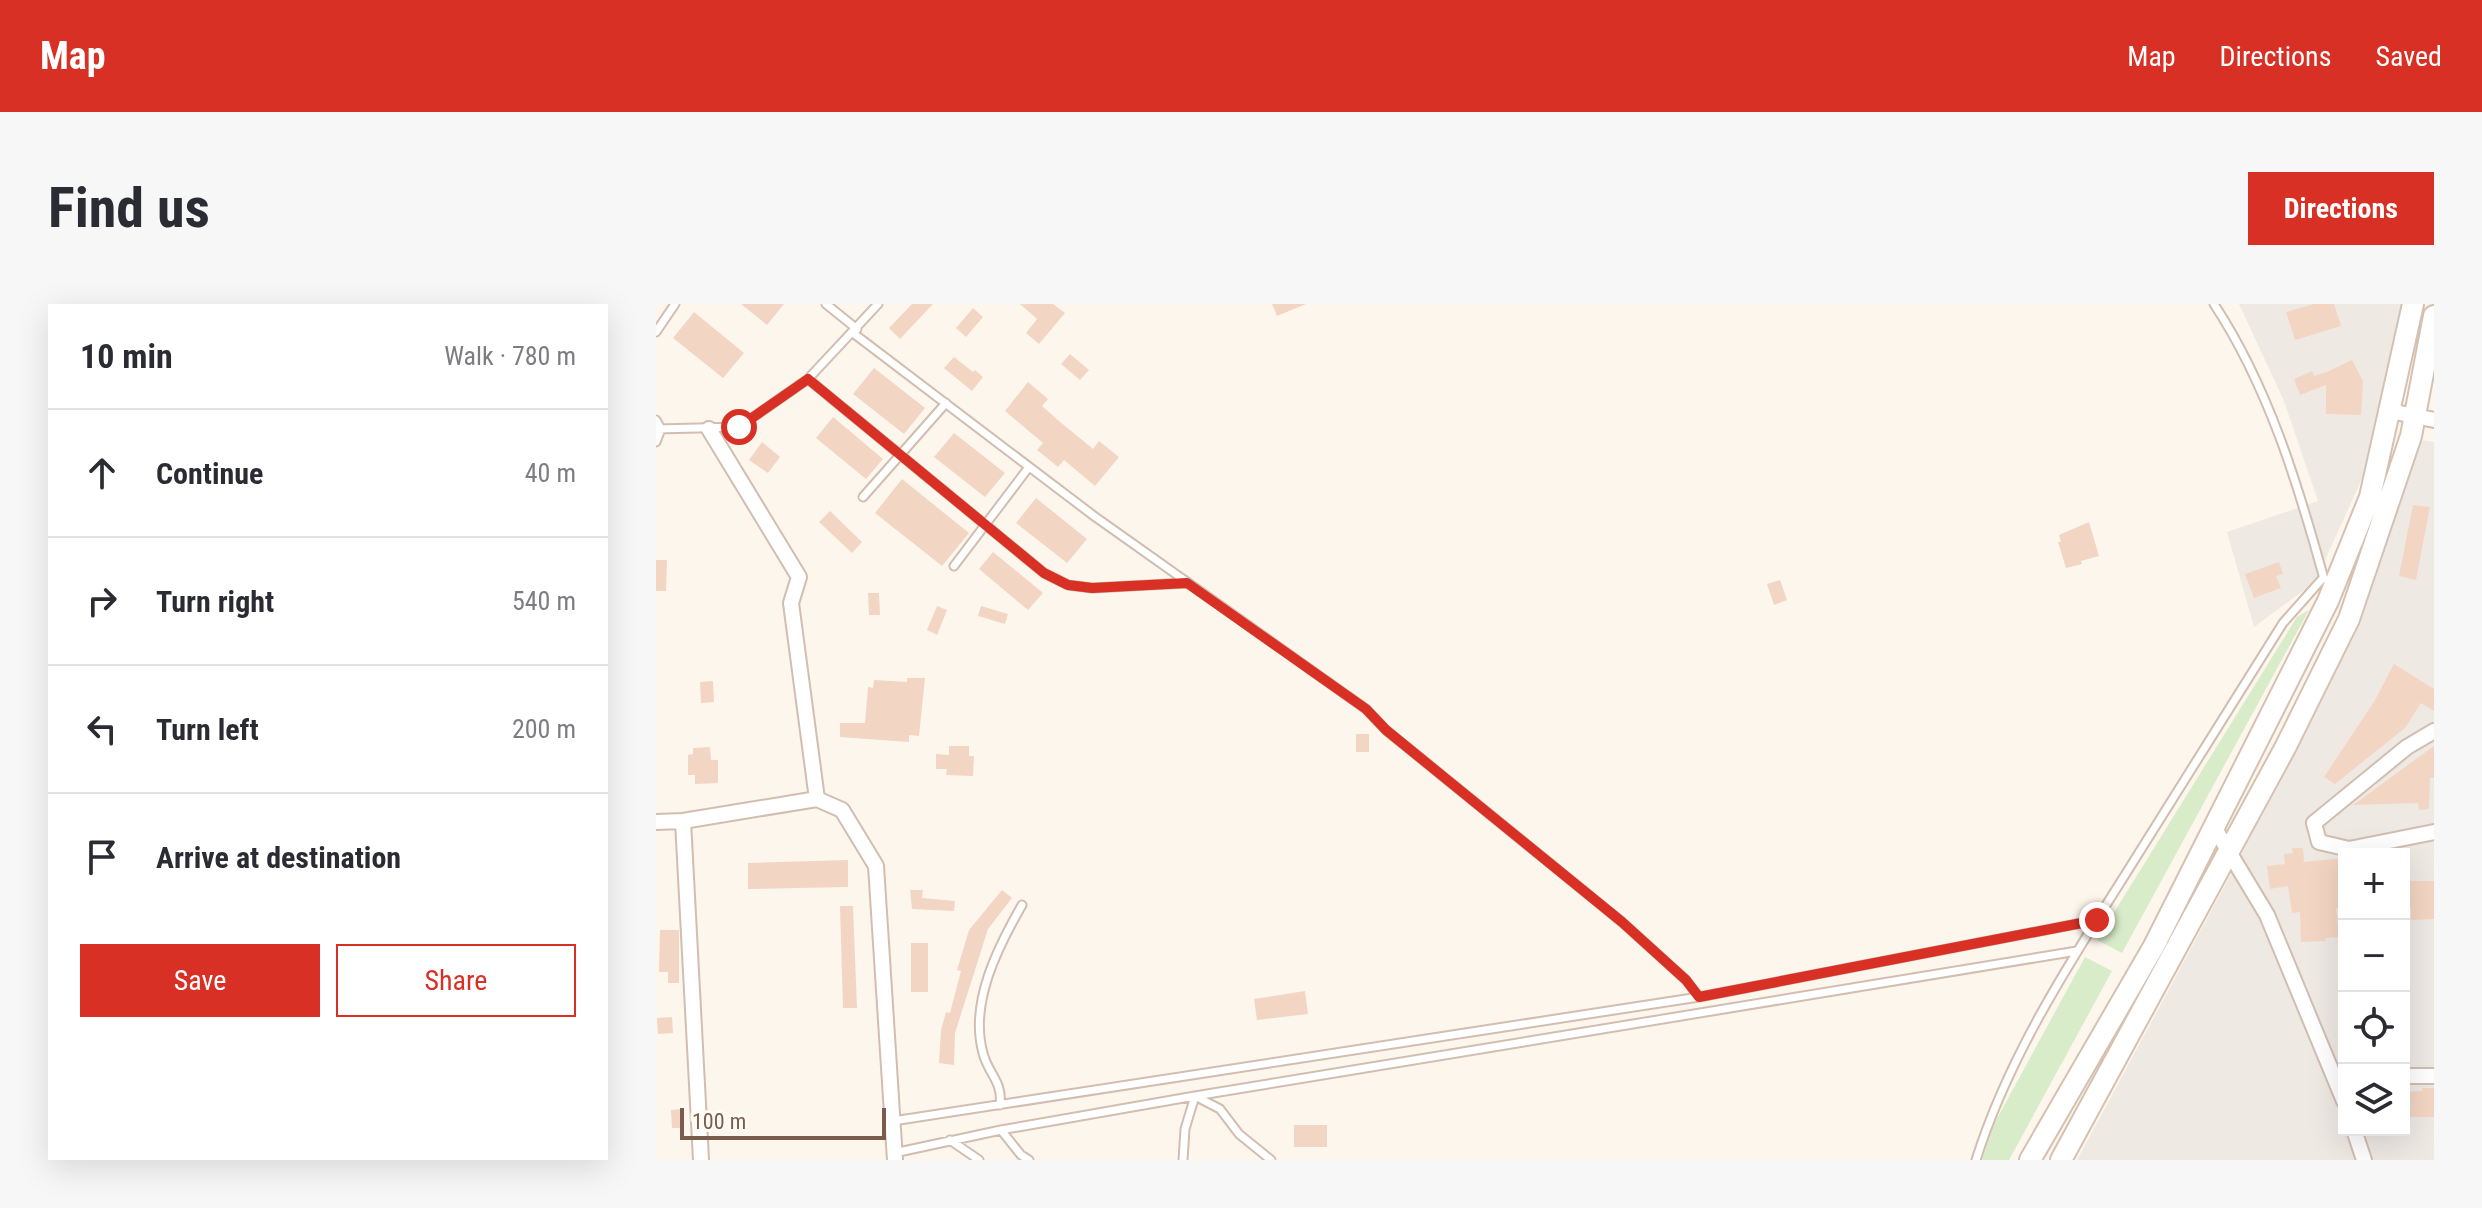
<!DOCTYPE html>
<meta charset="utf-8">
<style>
:root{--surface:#fff;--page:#f7f7f7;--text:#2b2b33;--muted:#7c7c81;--line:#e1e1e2;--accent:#d93025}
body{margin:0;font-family:"Roboto Condensed",sans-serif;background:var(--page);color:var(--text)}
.controls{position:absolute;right:24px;bottom:24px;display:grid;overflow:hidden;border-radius:0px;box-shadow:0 8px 32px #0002}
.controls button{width:72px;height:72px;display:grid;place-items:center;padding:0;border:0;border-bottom:2px solid var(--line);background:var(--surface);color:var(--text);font:40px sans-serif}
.scale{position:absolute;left:24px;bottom:20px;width:206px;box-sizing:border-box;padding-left:8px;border:4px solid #7a5c4d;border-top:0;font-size:22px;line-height:28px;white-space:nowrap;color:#7a5c4d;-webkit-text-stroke:6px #fffaf3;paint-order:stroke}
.stop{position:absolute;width:24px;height:24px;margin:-18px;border:6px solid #d93025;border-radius:50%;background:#fff}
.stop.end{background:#d93025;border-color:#fff;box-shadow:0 2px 8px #0008}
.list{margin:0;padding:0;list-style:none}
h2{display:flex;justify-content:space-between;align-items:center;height:104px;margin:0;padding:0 32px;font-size:34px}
h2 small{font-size:26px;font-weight:400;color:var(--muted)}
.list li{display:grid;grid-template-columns:52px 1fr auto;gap:24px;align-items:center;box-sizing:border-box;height:128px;padding:0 32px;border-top:2px solid var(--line)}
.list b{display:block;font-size:30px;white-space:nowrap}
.list em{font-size:26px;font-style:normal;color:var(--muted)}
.actions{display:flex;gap:16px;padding:24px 32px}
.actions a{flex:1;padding:18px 0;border:2px solid var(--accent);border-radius:0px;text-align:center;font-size:28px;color:var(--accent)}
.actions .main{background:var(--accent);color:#fff}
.icon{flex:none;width:44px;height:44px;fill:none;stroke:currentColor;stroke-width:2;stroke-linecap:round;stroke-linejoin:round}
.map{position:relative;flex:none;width:1778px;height:856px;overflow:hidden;border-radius:0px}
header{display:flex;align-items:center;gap:48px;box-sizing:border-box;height:112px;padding:0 40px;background:var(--accent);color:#fff}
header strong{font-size:38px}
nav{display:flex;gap:44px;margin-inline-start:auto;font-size:28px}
.intro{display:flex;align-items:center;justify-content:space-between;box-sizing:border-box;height:192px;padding:0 48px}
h1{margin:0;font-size:56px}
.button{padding:20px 36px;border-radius:0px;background:var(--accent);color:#fff;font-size:28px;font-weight:700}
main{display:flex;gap:48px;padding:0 48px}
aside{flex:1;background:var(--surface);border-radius:0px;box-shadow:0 8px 32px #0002}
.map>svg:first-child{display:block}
.industrial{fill:#efe9e4;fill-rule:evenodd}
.green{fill:#d8ecc9}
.building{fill:#f3d5c3}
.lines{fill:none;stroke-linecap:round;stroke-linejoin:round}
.service-casing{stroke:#d1beb0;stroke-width:11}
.minor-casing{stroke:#d1beb0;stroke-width:18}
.secondary-casing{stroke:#d6c0b0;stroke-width:24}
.service{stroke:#fff;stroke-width:7}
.minor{stroke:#fff;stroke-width:14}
.secondary{stroke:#fff;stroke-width:20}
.route{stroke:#d93025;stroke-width:10}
</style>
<header>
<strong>Map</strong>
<nav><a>Map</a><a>Directions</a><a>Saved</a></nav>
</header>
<div class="intro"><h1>Find us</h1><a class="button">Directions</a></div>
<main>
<aside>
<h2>10 min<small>Walk · 780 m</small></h2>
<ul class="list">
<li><svg class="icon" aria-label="ahead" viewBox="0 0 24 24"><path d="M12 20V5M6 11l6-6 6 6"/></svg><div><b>Continue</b></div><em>40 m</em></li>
<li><svg class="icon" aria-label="right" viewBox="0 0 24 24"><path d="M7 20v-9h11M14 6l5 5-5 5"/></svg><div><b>Turn right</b></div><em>540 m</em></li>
<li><svg class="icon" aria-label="left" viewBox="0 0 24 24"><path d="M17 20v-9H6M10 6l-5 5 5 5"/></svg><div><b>Turn left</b></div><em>200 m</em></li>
<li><svg class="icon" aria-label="arrive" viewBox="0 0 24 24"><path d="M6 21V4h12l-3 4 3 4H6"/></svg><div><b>Arrive at destination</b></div></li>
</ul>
<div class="actions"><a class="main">Save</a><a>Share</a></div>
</aside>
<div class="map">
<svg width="1778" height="856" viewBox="0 0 1778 856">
<rect width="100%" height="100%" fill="#fdf6ec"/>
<!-- industrial -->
<path class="industrial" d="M1583,0H1746L1715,155L1659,278L1598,323L1571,228L1662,197L1628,97Z
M1765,136L1778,138V856H1421L1581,559L1704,309ZM1688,550H1748V826H1688Z"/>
<!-- green -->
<path class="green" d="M1653,306L1466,649L1441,636L1641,313Z
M1429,653L1456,667L1353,856H1326L1337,822Z"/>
<!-- building -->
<path class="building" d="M85,0H128L111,21Z
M256,0H277L244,35L233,24Z
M364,0H397L409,9L383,40L370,29L381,15Z
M616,0H650L621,12Z
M1658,0H1678L1685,22L1639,36L1630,8Z
M317,4L327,13L310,33L300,24Z
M38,8L88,49L67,74L17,34Z
M414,50L433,66L424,76L405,60Z
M298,53L317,68L319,66L327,73L316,87L288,64Z
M1696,56L1707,77L1705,111L1670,110V81L1644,91L1638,75L1656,67L1658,72L1673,67Z
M218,64L269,104L248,130L197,90Z
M372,78L392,95L386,102L403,117L437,145L443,137L463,153L439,182L408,156L402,163L381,146L387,139L349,107Z
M177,113L227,155L210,175L160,134Z
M298,129L349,169L329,193L278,153Z
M106,138L124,153L112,169L93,156Z
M246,175L313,229L286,262L219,209Z
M380,194L431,235L411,259L360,219Z
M1757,201L1774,203L1760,276L1743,272Z
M174,207L206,238L196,249L163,218Z
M1433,218L1443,252L1425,257L1426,260L1410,264L1402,238H1405L1403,231Z
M337,248L387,289L372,306L323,265Z
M0,256H11L10,287H0Z
M1623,258L1627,270L1620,272L1625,284L1598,294L1589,270Z
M1124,276L1131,296L1118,301L1111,280Z
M212,289H223L224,311H213Z
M281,302L291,306L281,331L271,326Z
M325,302L352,310L349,320L322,312Z
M1738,360L1778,385V407L1765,399L1749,424L1679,480L1668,473L1719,396Z
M251,374H269L263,432L253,431V438L184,433V419H209L212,383L217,384L218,376L251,378Z
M57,377L58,398L45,399L44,378Z
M700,430H713V448H700Z
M293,442H313V452H318L317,472L290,471L291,465H280V450L293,451Z
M1778,442V474H1774L1773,505L1763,506L1762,499L1697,501Z
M54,443L55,456H62V479L39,480V471H32V451L37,450V444Z
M1636,544H1647L1648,558L1688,554V603L1680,604L1683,633L1670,634V637L1645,638L1644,608L1636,609L1632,582L1614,585L1611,562L1629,560L1628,550L1637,549Z
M192,556V583L92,585V559Z
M1748,577H1778V615L1755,616V604H1748Z
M254,586H267L266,594L299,597L298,607L256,605Z
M346,586L356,594L332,625L299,729L298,761L283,759L285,726L290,708L294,709L305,667L301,666L313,626Z
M184,602H197L201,704H187Z
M4,626H23V679H12V668H3Z
M255,639H272V688H255Z
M649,687L652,710L601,716L598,695Z
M16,713L17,729L2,730L1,714Z
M1766,784H1778V813H1748V788L1766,787Z
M26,805L27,824H16L15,806Z
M638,821H671V843H638Z"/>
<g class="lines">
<defs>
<path id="service" d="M170,0L201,25
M1558,0C1612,82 1642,180 1668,275
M0,28L19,0
M197,29L438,212L710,405L730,426L966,618L1030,676L1043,693
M152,75L388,269L412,281L436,284L531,279
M0,116L5,125L0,138
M0,125L83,123L152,75L222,0
M207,193L290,99
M298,262L373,163
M344,801C347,777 332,770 327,749C313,699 342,643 366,601
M237,817L1043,693L1441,616
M345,826L365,851L373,856
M294,836L323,856
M238,849L345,826L539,792L1421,647
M527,856L529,825L539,792L564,805L583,830L615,856
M1320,856C1352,754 1412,661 1469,571C1522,487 1574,403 1627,319L1667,274"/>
<path id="minor" d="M1734,107L1778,116
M53,125L143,273L135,299L161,495
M1778,427L1751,443L1658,519L1663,538L1693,545L1778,528
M27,517L45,856
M0,518L27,517L161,495L186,506L220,562L239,856
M1558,523L1611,611L1688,797
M1748,772H1778
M1698,826L1708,856"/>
<path id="secondary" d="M1374,856L1498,642L1672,297L1714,193L1757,0
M1405,856L1629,444L1693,315L1755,132L1778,12"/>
</defs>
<!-- service casing -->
<use href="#service" class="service-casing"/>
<!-- minor casing -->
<use href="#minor" class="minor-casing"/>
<!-- secondary casing -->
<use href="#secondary" class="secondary-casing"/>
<!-- service -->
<use href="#service" class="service"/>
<!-- minor -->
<use href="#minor" class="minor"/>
<!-- secondary -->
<use href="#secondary" class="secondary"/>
</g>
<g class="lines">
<!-- route -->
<path class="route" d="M83,123L152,75L388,269L412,281L436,284L531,279L710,405L730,426L966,618L1030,676L1043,693L1441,616"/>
</g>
</svg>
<div class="controls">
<button>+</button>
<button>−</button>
<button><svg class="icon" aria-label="locate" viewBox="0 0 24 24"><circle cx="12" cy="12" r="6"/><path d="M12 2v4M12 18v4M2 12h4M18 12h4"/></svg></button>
<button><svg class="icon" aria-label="layers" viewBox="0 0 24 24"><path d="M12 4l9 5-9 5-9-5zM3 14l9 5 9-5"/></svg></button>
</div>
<div class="scale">100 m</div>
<div class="stop" style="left:83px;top:123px"></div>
<div class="stop end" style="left:1441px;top:616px"></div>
</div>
</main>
